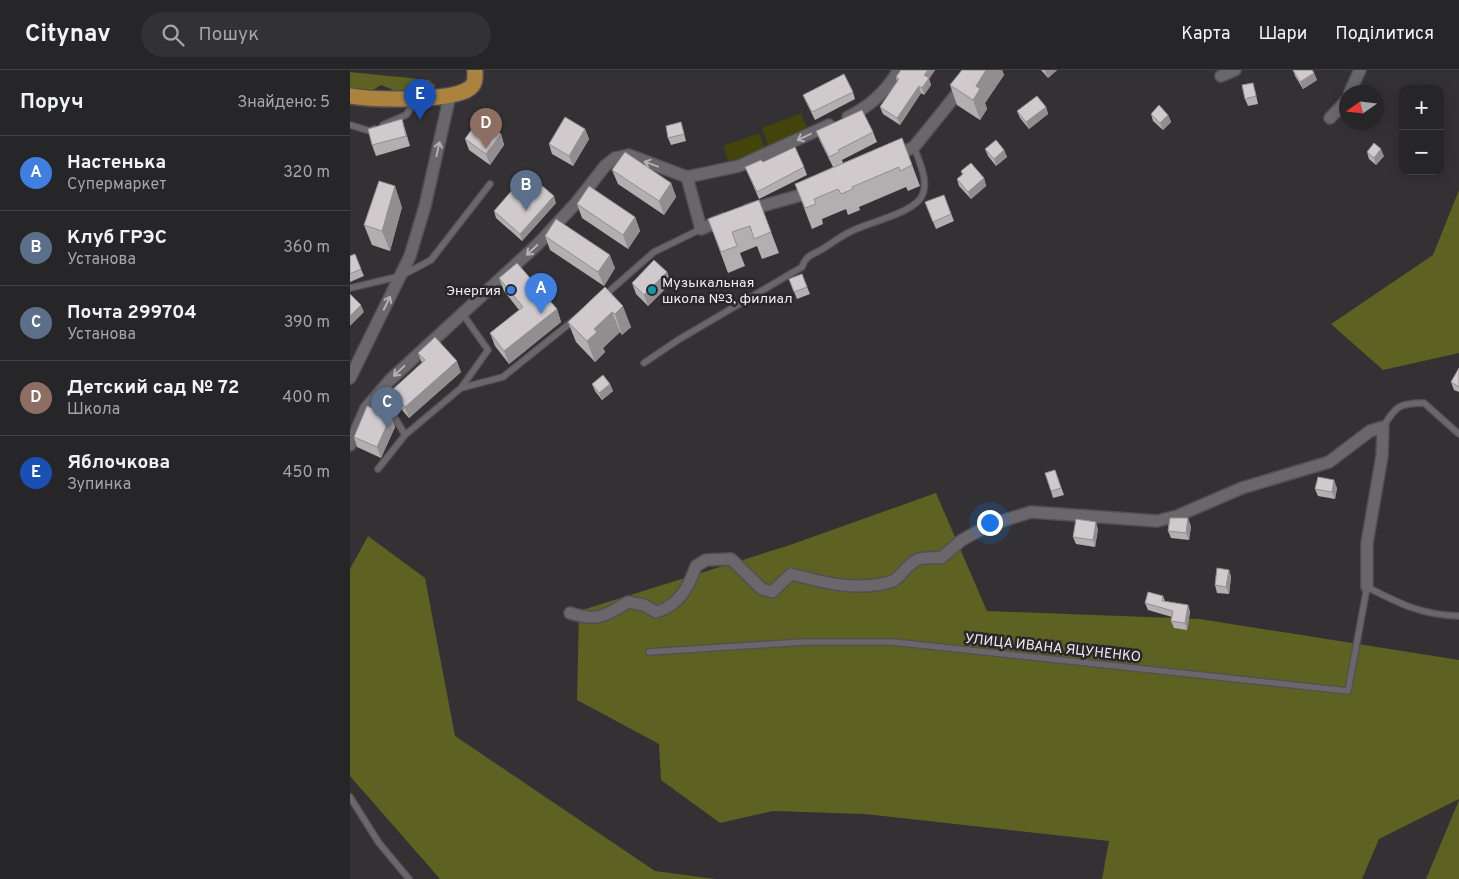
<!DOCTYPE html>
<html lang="uk">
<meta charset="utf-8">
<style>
:root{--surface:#262527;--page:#323133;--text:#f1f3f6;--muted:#a4a5a7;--line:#424244;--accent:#bca0f2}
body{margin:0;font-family:Overpass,sans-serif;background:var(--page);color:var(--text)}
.controls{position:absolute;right:15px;top:15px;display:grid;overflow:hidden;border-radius:10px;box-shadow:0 2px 12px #0003}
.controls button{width:45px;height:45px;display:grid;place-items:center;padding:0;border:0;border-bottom:1px solid var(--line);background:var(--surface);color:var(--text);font:25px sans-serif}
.compass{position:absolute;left:989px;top:15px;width:45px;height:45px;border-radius:50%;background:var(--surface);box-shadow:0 2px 12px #0003;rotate:256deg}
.you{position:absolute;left:639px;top:452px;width:18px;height:18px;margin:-12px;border:4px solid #fff;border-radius:50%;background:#1a73e8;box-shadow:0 0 0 8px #1a73e833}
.badge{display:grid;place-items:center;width:32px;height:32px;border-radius:50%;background:var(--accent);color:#fff;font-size:16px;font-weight:700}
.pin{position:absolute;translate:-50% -41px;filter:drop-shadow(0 1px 2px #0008)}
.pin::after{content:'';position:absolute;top:26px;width:18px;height:15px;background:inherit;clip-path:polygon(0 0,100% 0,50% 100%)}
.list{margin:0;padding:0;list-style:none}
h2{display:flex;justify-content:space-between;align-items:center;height:65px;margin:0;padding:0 20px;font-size:21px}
h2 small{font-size:16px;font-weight:400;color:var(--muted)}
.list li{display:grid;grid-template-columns:32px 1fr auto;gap:15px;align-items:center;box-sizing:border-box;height:75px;padding:0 20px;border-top:1px solid var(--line)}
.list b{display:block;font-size:19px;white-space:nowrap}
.list p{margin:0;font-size:16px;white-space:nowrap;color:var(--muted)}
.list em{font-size:16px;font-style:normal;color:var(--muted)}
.icon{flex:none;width:28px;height:28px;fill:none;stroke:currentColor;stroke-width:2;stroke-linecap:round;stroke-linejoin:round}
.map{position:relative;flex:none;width:1109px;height:809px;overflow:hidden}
header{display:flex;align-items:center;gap:30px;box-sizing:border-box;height:70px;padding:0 25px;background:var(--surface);border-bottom:1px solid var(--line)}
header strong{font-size:24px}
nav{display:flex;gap:28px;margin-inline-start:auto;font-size:18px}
.search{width:350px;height:45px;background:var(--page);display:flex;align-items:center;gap:12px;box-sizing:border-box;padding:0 18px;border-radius:28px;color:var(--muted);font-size:19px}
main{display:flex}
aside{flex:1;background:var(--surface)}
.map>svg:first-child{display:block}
.green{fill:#42440c}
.forest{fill:#5d6121}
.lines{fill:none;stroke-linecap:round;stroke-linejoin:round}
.service-casing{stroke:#524f53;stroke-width:8}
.minor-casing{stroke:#524f53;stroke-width:14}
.primary-casing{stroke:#524f53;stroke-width:18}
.service{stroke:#6a676c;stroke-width:5.5}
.minor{stroke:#6a676c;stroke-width:11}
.primary{stroke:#ab833f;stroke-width:15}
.wall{fill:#b3aeaf}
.shaded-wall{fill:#928d8f}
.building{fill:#d0cacc;stroke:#928d8f}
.oneway{stroke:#b3b1b5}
.shop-dot{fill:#3f7fe0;stroke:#29272a;stroke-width:2}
.culture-dot{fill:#0f9aa8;stroke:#29272a;stroke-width:2}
.labels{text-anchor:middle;stroke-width:5;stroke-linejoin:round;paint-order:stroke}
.poi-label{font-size:14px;fill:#efedf0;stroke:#29272a;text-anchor:start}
.street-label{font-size:14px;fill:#efedf0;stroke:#29272a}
</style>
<header>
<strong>Citynav</strong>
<div class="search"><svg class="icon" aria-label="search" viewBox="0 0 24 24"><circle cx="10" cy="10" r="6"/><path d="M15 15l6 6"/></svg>Пошук</div>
<nav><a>Карта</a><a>Шари</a><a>Поділитися</a></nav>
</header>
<main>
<aside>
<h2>Поруч<small>Знайдено: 5</small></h2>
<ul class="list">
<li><span class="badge" style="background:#3f7fe0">A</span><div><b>Настенька</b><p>Супермаркет</p></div><em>320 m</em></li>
<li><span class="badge" style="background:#5c6f8a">B</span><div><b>Клуб ГРЭС</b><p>Установа</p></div><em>360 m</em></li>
<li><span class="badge" style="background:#5c6f8a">C</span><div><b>Почта 299704</b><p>Установа</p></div><em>390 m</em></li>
<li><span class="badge" style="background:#8d6e63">D</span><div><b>Детский сад № 72</b><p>Школа</p></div><em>400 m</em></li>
<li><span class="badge" style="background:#1a4fb4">E</span><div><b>Яблочкова</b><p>Зупинка</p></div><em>450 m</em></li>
</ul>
</aside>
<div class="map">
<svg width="1109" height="809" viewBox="0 0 1109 809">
<rect width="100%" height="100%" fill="#333134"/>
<!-- green -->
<path class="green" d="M451,43L458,61L418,76L412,58Z
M409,63L415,79L379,92L373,76Z"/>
<!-- forest -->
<path class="forest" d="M0,2L79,10L85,15L84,23L56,25L31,15L12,27L0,29Z
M1109,120V283L1033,300L981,254L1083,185Z
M586,423L637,541L850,549L1109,590V729L1029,769L1012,809H752L759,771L515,744L423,741L370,753L311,710L309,674L227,630L229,541L437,476Z
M18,466L75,508L105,666L305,801L365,809H90L0,706V499Z
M1109,730V809H1076Z"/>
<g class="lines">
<defs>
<path id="service" d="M0,55L20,61L24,59
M33,55L56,45L66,30
M0,218L51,206L81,190L140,114
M255,225L304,182L351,159
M294,293L328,270L452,197C457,183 464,185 474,178C484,172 492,165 504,160C521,152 558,144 570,129C581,115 569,91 564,77
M111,318L138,280L112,243
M1033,357C1046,336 1049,333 1074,333L1109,364
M55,365L111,318L153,307L224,250
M28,399L55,365L30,322
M299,582L453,572H543L998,621L1017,517C1050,534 1072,545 1109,546
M0,727L29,773L59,809"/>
<path id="minor" d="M871,6L885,0
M1000,22L1010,0
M498,47C519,37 537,20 549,0
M980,48L996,31
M543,87L564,77L626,0
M337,107L351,159L374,149
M398,140L462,122
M0,308L60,186L75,136L100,25
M0,375L16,338L40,310L188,174L226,133L255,96L265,88L279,85L337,107L389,96L479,55
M220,543C247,552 255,546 278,532L294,535L306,542C329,536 339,516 346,496L356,490L381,489L412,519L422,522L441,504C475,513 509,522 543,511C547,509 549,506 552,503C566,487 570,487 591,488L612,470L639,455L681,442L807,451L827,446L892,418L979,392L1020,361L1033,357L1032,386L1017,473V517"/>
<path id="primary" d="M0,26C23,30 102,32 120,18C126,13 125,7 125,0"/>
</defs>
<!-- service casing -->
<use href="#service" class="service-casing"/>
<!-- minor casing -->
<use href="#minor" class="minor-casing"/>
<!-- primary casing -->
<use href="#primary" class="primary-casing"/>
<!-- service -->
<use href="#service" class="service"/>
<!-- minor -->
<use href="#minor" class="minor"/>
<!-- primary -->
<use href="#primary" class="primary"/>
</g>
<!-- wall -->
<path class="wall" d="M551,0H585L579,9L581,15L574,25L571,23L550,55L533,44L530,37L547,11L546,7Z
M612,0H652L654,5L635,33L637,39L630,50L607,35L600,15Z
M691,0H707L698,8Z
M943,0L964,3L967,10L953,19L945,6Z
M905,20L908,34L898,36L895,29Z
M503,22L505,29L465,50L456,32L453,25Z
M696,37L698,44L679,59L670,48L667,41Z
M801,44L818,45L821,52L813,60L803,51Z
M52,49L60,76L26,86L22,75Z
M235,59L239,69L223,96L202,84L199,74Z
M333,59L336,71L321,75L318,68Z
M466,61L523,62L527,72L492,90L493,93L552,68L570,116L558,121L556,117L509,137L510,140L498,145L496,139L472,149L473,154L462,159L445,114L483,97L470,71Z
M151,64L154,75L140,95L119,80L115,69Z
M635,79L654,80L657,87L646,96L638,86Z
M1017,82L1034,86L1026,95L1019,89Z
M413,92L454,97L457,105L409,129L395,97Z
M262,100L321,113L326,127L314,145L268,114Z
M611,101L634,108L636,116L621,129L609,116L607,109L612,105Z
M594,125L604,151L586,159L575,132Z
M409,130L429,183L412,189L407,176L390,183L395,196L378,203L358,149Z
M206,133L172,171L146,148L144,141Z
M227,134L285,147L290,161L278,179L232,148Z
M52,137L40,181L22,175L14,155Z
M195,166L265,198L254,216L200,180Z
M0,186L11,199L14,206L0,212Z
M317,202L321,213L298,236L286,224L282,213Z
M452,204L460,224L447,229L439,209Z
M149,208L207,239L211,252L159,294L145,276L140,263L169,240L154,221Z
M255,217L281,257L272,265L270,262L253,278L255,282L245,292L226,272L218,252Z
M68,283L111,302L59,348L44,331L41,321L72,293Z
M1109,298V322L1104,320L1101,312Z
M242,314H260L263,321L252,330L245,321Z
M41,346L45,357L31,388L7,377L4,367Z
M705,400L714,425L703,428L701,421Z
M987,418L985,429L968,426L965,419Z
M841,456L839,470L821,468L818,461Z
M748,459L745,477L726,474L723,467Z
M879,500L881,507L879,524L867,523L865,515Z
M813,526L815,531L838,535L840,542L837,560L824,558L821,551L822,547L798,540L795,533Z"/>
<!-- shaded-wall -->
<path class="shaded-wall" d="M578,0H585L579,9L581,15L574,25L572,18L574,5Z
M636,0H652L654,5L635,33L637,39L630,50L623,30L626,16Z
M696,0H707L698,8L695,1Z
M964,3L967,10L953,19L950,12Z
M569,16L571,23L550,55L547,48Z
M696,37L698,44L679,59L676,52Z
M818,45L821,52L813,60L810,53Z
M52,49L55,60L60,76L56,66Z
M235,59L239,69L223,96L219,86Z
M151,64L154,75L140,95L136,84Z
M1031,79L1034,86L1026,95L1024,88Z
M654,80L657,87L646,96L644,89Z
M634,108L636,116L621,129L618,122Z
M321,113L326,127L314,145L309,131Z
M45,116L52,137L40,181L32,161Z
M204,126L206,133L172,171L170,164Z
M285,147L290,161L278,179L273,165Z
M260,185L265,198L254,216L248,202Z
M317,202L321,213L298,236L294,225Z
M11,235L14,242L0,256V246Z
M273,236L281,257L272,265L265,244Z
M207,239L211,252L159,294L154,281Z
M262,242L270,262L253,278L255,282L245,292L237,271L244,259Z
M107,291L111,302L59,348L55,337Z
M260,314L263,321L252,330L249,323Z
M41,346L45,357L31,388L27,377Z
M984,410L987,418L985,429L982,422Z
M838,448L841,456L839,470L836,463Z
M746,452L748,459L745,477L743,470Z
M879,500L881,507L879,524L876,517Z
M838,535L840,542L837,560L835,553Z"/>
<!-- building -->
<path class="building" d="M551,0H578L574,5L579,8L572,18L569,16L547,48L530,37L549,9L546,7Z
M612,0H636L626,16L630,19L623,30L600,15Z
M943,0H962L964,3L950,12Z
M494,4L503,22L462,42L453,25Z
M903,13L906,26L895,29L892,15Z
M687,26L696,37L676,52L667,41Z
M809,35L818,45L810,53L801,44Z
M512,40L523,62L488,80L489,82L479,87L466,61Z
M215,47L235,59L219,86L199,74Z
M52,49L56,66L22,75L18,59Z
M129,49L151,64L136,84L115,69Z
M331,52L334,64L318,68L316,56Z
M552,68L562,95L550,101L549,97L502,117L503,119L491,124L488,119L464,129L466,134L455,138L445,114Z
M646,70L654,80L644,89L635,79Z
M1024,73L1031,79L1024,88L1017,82Z
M445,77L454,97L407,122L395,97L411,90L413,92Z
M275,82L321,113L309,131L262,100Z
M621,93L634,108L618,122L607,109L613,104L611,101Z
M177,103L204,126L170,164L144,141Z
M29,111L45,116L32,161L14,155Z
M239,116L285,147L273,165L227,134Z
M594,125L601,144L583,152L575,132Z
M409,130L421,162L404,169L400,156L382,162L387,176L371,182L358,149Z
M206,149L260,185L248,202L195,166Z
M5,184L11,199L0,204V186Z
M304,190L317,202L294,225L282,213Z
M167,193L207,239L154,281L140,263L173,237L149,208Z
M452,204L457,217L444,222L439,209Z
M255,217L273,236L265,244L262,242L244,259L247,262L237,271L218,252Z
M0,224L11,235L0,246Z
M85,267L107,291L55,337L41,321L75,290L68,283Z
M1109,298V317L1101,312Z
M253,305L260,314L249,323L242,314Z
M17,336L41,346L27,377L4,367Z
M705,400L711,418L701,421L695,403Z
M968,407L984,410L982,422L965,419Z
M820,448H838L836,463L818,461Z
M726,449L746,452L743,470L723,467Z
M867,498L879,500L876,517L865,515Z
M798,522L813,526L812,531L838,535L835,553L821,551L823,541L795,533Z"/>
<!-- one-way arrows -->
<defs><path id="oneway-shaft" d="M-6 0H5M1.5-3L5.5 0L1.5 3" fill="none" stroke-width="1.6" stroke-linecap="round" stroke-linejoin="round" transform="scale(1.25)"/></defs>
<g class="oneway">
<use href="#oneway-shaft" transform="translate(454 67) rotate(155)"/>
<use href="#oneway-shaft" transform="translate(88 79) rotate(-78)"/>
<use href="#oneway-shaft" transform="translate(301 94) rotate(-160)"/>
<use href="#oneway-shaft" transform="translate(182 180) rotate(137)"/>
<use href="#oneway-shaft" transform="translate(37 233) rotate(-64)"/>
<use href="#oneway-shaft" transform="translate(49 301) rotate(137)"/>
</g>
<!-- markers -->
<circle class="shop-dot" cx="161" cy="220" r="5"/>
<circle class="culture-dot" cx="302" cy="220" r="5"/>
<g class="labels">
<!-- poi labels -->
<g class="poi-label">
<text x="312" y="217">Музыкальная<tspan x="312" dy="16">школа №3, филиал</tspan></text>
<text x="151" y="225" text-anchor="end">Энергия</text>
</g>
<!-- street labels -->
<g class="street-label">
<text transform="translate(703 577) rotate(6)" y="5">УЛИЦА ИВАНА ЯЦУНЕНКО</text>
</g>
</g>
</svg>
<div class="controls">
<button>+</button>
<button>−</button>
</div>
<svg class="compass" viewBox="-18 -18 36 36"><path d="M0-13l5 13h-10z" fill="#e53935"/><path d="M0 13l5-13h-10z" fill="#a4a5a7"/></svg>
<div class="you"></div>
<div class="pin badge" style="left:191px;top:244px;background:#3f7fe0">A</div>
<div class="pin badge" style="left:176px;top:141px;background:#5c6f8a">B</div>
<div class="pin badge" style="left:37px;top:358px;background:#5c6f8a">C</div>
<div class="pin badge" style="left:136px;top:79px;background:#8d6e63">D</div>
<div class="pin badge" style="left:70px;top:50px;background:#1a4fb4">E</div>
</div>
</main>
